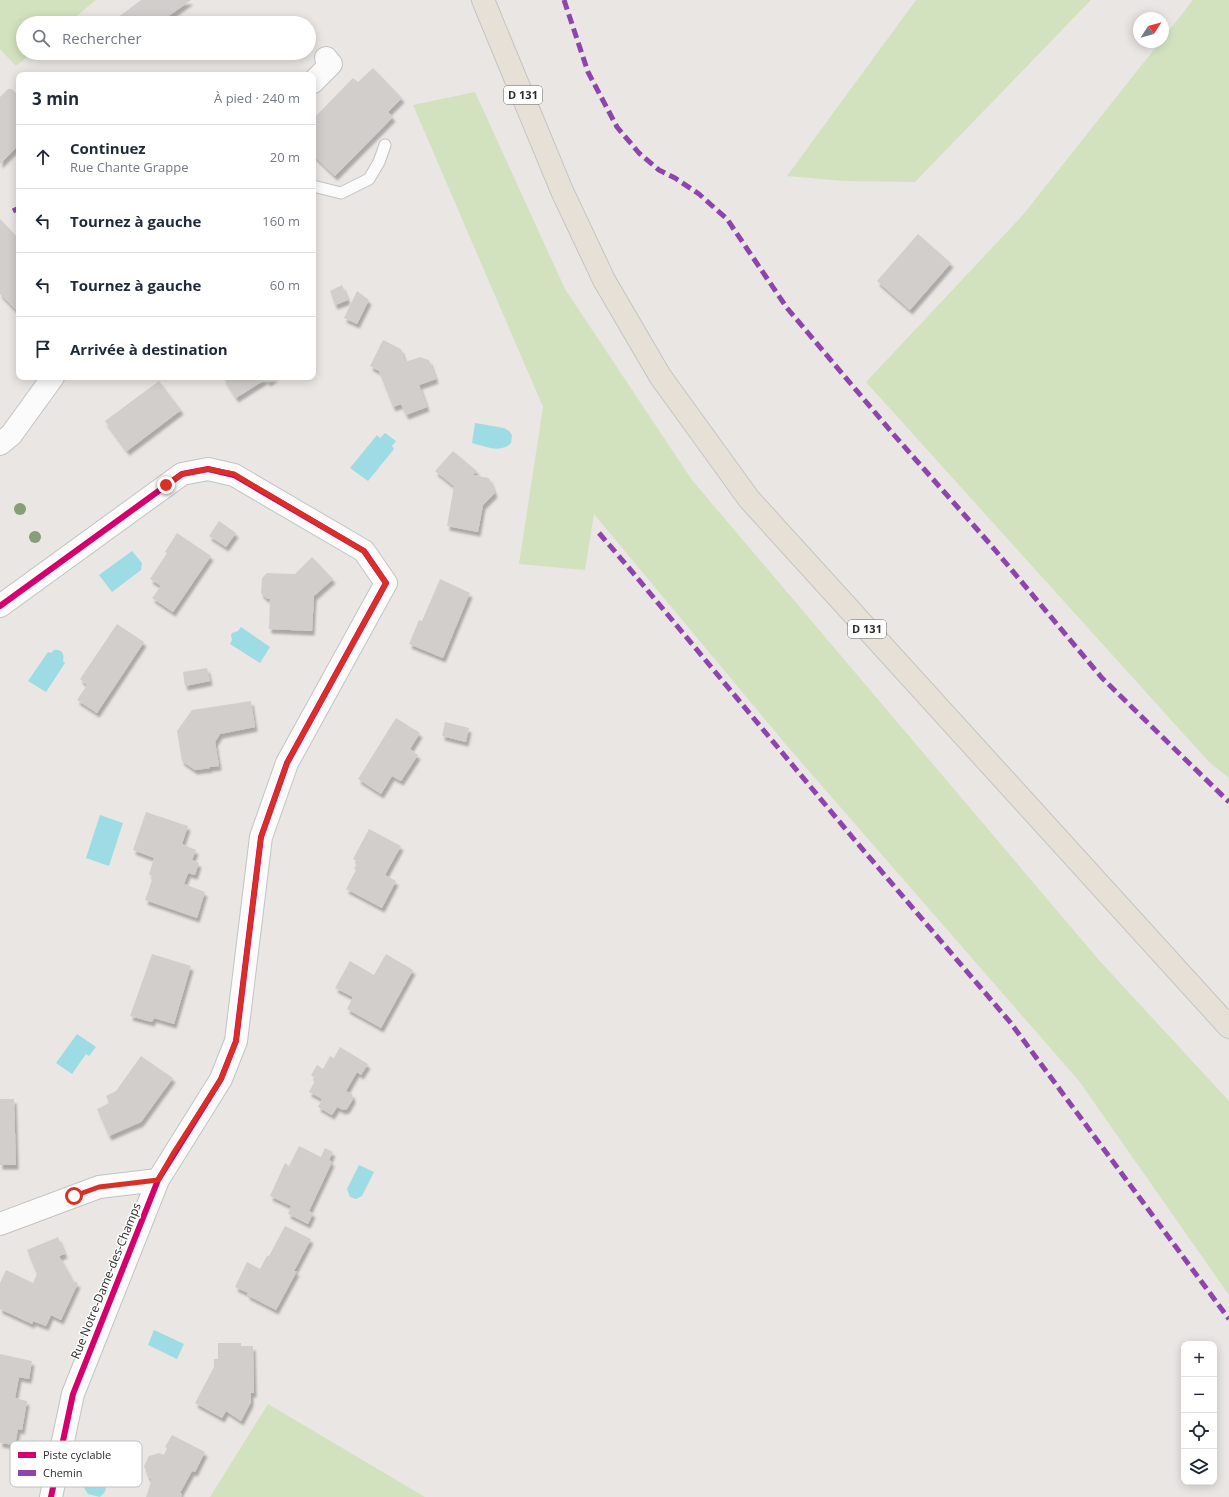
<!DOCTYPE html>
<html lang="fr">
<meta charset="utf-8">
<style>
:root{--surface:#fff;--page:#f6f6f7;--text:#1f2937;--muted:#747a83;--line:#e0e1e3}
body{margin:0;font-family:"Open Sans",sans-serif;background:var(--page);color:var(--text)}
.controls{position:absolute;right:12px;bottom:12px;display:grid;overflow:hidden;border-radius:8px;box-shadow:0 2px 10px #0003}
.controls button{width:36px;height:36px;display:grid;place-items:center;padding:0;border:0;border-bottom:1px solid var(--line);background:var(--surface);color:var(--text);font:20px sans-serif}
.compass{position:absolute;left:1133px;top:12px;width:36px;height:36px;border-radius:50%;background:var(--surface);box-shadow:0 2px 10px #0003;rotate:54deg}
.stop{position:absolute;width:12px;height:12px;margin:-9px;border:3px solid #d93025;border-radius:50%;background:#fff}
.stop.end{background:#d93025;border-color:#fff;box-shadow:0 1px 4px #0008}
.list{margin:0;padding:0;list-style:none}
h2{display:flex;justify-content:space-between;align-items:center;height:52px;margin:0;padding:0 16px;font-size:17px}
h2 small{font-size:13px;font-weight:400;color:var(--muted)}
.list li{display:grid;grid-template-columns:26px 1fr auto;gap:12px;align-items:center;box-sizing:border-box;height:64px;padding:0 16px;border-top:1px solid var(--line)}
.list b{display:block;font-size:15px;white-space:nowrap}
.list p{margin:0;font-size:13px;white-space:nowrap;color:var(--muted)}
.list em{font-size:13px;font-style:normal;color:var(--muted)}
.icon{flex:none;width:22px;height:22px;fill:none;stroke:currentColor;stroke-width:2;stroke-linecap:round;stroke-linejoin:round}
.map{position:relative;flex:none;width:1229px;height:1497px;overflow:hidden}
.search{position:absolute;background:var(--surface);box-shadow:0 2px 10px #0003;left:16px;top:16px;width:300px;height:44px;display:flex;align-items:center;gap:10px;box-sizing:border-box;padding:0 14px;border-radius:22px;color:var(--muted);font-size:15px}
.panel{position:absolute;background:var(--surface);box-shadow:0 2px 10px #0003;left:16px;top:72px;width:300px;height:308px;border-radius:8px}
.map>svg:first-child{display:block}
.green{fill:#d2e2bf}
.water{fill:#9ddce4}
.building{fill:#d1cecc;filter:url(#shadow)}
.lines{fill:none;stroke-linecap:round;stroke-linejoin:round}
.lane-casing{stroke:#c4c3c3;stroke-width:13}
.street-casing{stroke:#c4c3c3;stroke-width:24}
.primary-casing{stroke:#c5c4c2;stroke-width:24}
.lane{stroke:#fcfbfb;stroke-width:11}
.street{stroke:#fcfbfb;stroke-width:22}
.primary{stroke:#e6e0d6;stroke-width:22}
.quiet{stroke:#8e44ad;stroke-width:5;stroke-dasharray:10 5;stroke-linecap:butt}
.cycleway-casing{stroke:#fff;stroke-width:8}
.cycleway{stroke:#d6006c;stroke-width:6}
.tree{fill:#889e78}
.route{stroke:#d93025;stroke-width:5}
.labels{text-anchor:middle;stroke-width:3;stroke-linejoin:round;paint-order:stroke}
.shield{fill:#fff;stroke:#6b6b6b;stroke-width:1}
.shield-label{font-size:11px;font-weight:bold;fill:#2c2c2c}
.street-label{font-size:12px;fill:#2c2c2c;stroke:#fff}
.key{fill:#fff;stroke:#c0c0c0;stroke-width:1}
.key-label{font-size:11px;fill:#2c2c2c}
</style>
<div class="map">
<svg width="1229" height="1497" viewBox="0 0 1229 1497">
<defs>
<filter id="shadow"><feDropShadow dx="2.5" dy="4.5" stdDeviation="1" flood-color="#0004"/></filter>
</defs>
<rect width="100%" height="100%" fill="#e9e6e3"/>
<!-- green -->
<path class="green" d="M0,0H96L68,23H23V53H32L16,66L0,49Z
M916,0H1091L915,182L844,181L787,176Z
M1193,0H1229V778L1209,762L866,382L1022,216L1160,42H1163V38Z
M475,92L565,289L692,480L1098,959L1229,1101V1295L1079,1081L788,747L594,514L585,570L519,564L543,407L413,105Z
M268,1404L425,1497H210Z"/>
<!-- water -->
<path class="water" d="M475,423L504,428L509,431L512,435L511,443C501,454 484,446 472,443Z
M385,433L396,441L392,446L394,449L368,481L350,468L377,435L380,438Z
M132,551L142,563L141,570L112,592L99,575Z
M241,627L270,647L260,663L230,644L232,640L231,635L232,633L238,631Z
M54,650C61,649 65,654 63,661L65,663L46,692L28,681L48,652L51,653Z
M100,815L123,823L109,866L86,858Z
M77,1034L96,1047L89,1056L86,1054L72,1074L56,1063Z
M359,1165L374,1172L362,1196L356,1199L350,1197L347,1189Z
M154,1330L184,1344L177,1359L148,1345Z
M103,1455C110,1455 118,1461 115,1470C114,1474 109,1476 108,1480C104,1489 109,1489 100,1497L88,1494L81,1483L91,1469L98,1456Z"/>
<!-- building -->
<path class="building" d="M141,0H191L159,23H121L117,18Z
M373,68L402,98L388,112L393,117L335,176L313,155V119L353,78L358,82Z
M8,89H12L19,96V145L0,164V97Z
M0,219L19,239V313L0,294Z
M918,234L951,263L910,310L877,281Z
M342,285L348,300L335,305L330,291Z
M357,291L369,300L357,324L344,318Z
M383,340L401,349L405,362L420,357L429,360L436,379L419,385L427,407L406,415L401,404L393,407L379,371L370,366Z
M223,377H276L268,382L266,379L236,398Z
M159,381L181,410L127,451L105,421Z
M453,451L477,471L473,475L489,478L495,493L483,505L478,532L447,526L454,486L435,471Z
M219,521L236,533L226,547L209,536Z
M177,533L211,556L173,612L152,598L161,586L150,579L167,553L165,552Z
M312,557L333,579L314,596L312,631L269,629L270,599L266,598L261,593L262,578L267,573L295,574Z
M440,579L470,593L443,658L409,644L419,620L422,621Z
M117,624L144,642L97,713L77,700L87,685L80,679Z
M207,668L210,681L185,686L183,672Z
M251,701L255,727L220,734L215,742L219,766L210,767V768L195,770L182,761L177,731L192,710Z
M396,718L420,733L410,749L418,755L401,781L392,776L381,794L358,779Z
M445,722L469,728L466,742L442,736Z
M146,812L188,826L182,844L196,850L192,860L199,863L195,875L188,873L184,884L205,892L197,918L145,900L153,877L149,874L154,858L133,850Z
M369,829L401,846L385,875L396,881L382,908L346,889L356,870L354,869L358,862L353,859Z
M152,954L191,966L174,1024L154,1018L152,1022L130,1016Z
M386,954L413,970L381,1028L347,1009L353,997L335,988L350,961L374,975Z
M340,1047L368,1064L361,1075L357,1072L346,1091L352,1094L353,1099L347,1109L343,1110L337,1107L332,1115L318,1107L322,1099L309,1092L316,1079L311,1075L317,1065L323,1069L330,1056L334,1058Z
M141,1056L173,1078L141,1122L109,1136L97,1109L109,1103L106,1096L116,1091Z
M0,1099H14L16,1165H0Z
M299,1146L321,1157L325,1148L333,1152L329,1160L332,1162L309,1211L313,1213L308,1224L288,1214L291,1206L270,1196L285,1163L289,1166Z
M285,1226L311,1239L294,1271H297L276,1310L247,1295L248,1293L235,1287L247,1262L260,1269L267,1256H269Z
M58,1237L65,1254L59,1256L73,1281L78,1283L61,1320L51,1315L46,1326L33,1321L32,1324L0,1309V1283L6,1270L33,1283L37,1274L27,1250Z
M218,1343H241V1346H253L254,1393H251V1402L241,1421L226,1411L222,1418L195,1403L214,1367V1359H218Z
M0,1354L32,1361L29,1379L19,1377L15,1398L27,1401L22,1430L18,1429L15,1445L0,1443Z
M172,1435L205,1452L195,1472L192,1471L180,1493L182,1494L181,1497H146L152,1479L148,1477L144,1466L149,1456L159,1453L164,1455L167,1448L165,1447Z"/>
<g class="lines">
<defs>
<path id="lane" d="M313,186L341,193L369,179L379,162L385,145"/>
<path id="street" d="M313,82L331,64L326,58
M0,444L11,435L53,377
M0,606L182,474L208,469L234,475L364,551L386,583L287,763L261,837L236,1041L221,1079L158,1180L73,1394L51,1497
M0,1224L99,1187L158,1180"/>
<path id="primary" d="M483,0L562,191L604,280L660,376L749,499L1229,1027"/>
</defs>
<!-- lane casing -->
<use href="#lane" class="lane-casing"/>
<!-- street casing -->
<use href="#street" class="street-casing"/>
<!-- primary casing -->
<use href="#primary" class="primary-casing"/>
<!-- lane -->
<use href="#lane" class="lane"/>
<!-- street -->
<use href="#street" class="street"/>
<!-- primary -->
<use href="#primary" class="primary"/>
<!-- quiet -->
<path class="quiet" d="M564,0L588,72L617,127L639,153L659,170L675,178L699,194L727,219L787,308L894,435L990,544L1102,678L1229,802
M13,211L19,208
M599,533L629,568L853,838L1010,1022L1229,1319"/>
<defs>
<path id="cycleway" d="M0,606L182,474L208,469L234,475L364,551L386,583L287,763L261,837L236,1041L221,1079L158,1180L73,1394L51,1497"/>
</defs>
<!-- cycleway casing -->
<use href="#cycleway" class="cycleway-casing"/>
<!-- cycleway -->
<use href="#cycleway" class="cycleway"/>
</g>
<!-- trees -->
<g class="tree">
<circle cx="20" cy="509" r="6"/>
<circle cx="35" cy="537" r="6"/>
</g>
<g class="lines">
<!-- route -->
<path class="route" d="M74,1196L99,1187L158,1180L174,1152L221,1079L236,1041L261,837L287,763L386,583L364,551L234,474L208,469L182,474L166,485"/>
</g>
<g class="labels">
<!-- shield labels -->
<g class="shield">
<rect x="504" y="86" width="38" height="18" rx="3"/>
<rect x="848" y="620" width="38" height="18" rx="3"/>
</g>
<g class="shield-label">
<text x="523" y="99">D 131</text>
<text x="867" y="633">D 131</text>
</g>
<!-- street labels -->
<g class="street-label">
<text transform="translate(106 1281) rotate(-68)" y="4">Rue Notre-Dame-des-Champs</text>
</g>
</g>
<!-- legend -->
<rect x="10" y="1441" width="132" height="46" rx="6" class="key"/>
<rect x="18" y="1452" width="18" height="6" fill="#d6006c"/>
<rect x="18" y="1470" width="18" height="6" fill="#8e44ad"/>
<g class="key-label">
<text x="43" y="1459">Piste cyclable</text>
<text x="43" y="1477">Chemin</text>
</g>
</svg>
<div class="controls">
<button>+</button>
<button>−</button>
<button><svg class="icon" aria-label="locate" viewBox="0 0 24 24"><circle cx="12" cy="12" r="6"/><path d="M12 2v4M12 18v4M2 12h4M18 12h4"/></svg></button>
<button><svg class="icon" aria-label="layers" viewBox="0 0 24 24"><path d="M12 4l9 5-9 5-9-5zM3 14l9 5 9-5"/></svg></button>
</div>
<svg class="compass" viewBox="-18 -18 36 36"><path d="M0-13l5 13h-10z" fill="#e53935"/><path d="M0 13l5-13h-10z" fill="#747a83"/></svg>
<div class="stop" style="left:74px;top:1196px"></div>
<div class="stop end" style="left:166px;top:485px"></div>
<div class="search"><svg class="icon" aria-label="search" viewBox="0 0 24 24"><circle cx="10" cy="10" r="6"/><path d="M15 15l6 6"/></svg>Rechercher</div>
<section class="panel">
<h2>3 min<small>À pied · 240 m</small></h2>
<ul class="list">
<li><svg class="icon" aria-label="ahead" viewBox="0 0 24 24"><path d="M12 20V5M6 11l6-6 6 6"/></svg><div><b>Continuez</b><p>Rue Chante Grappe</p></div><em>20 m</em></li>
<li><svg class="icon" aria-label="left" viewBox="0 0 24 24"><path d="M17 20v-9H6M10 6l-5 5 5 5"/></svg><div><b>Tournez à gauche</b></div><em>160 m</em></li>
<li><svg class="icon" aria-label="left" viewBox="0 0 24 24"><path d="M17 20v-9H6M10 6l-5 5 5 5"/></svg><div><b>Tournez à gauche</b></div><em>60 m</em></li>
<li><svg class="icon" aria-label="arrive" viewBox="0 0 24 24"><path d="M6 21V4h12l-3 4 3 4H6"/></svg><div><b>Arrivée à destination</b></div></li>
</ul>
</section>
</div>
